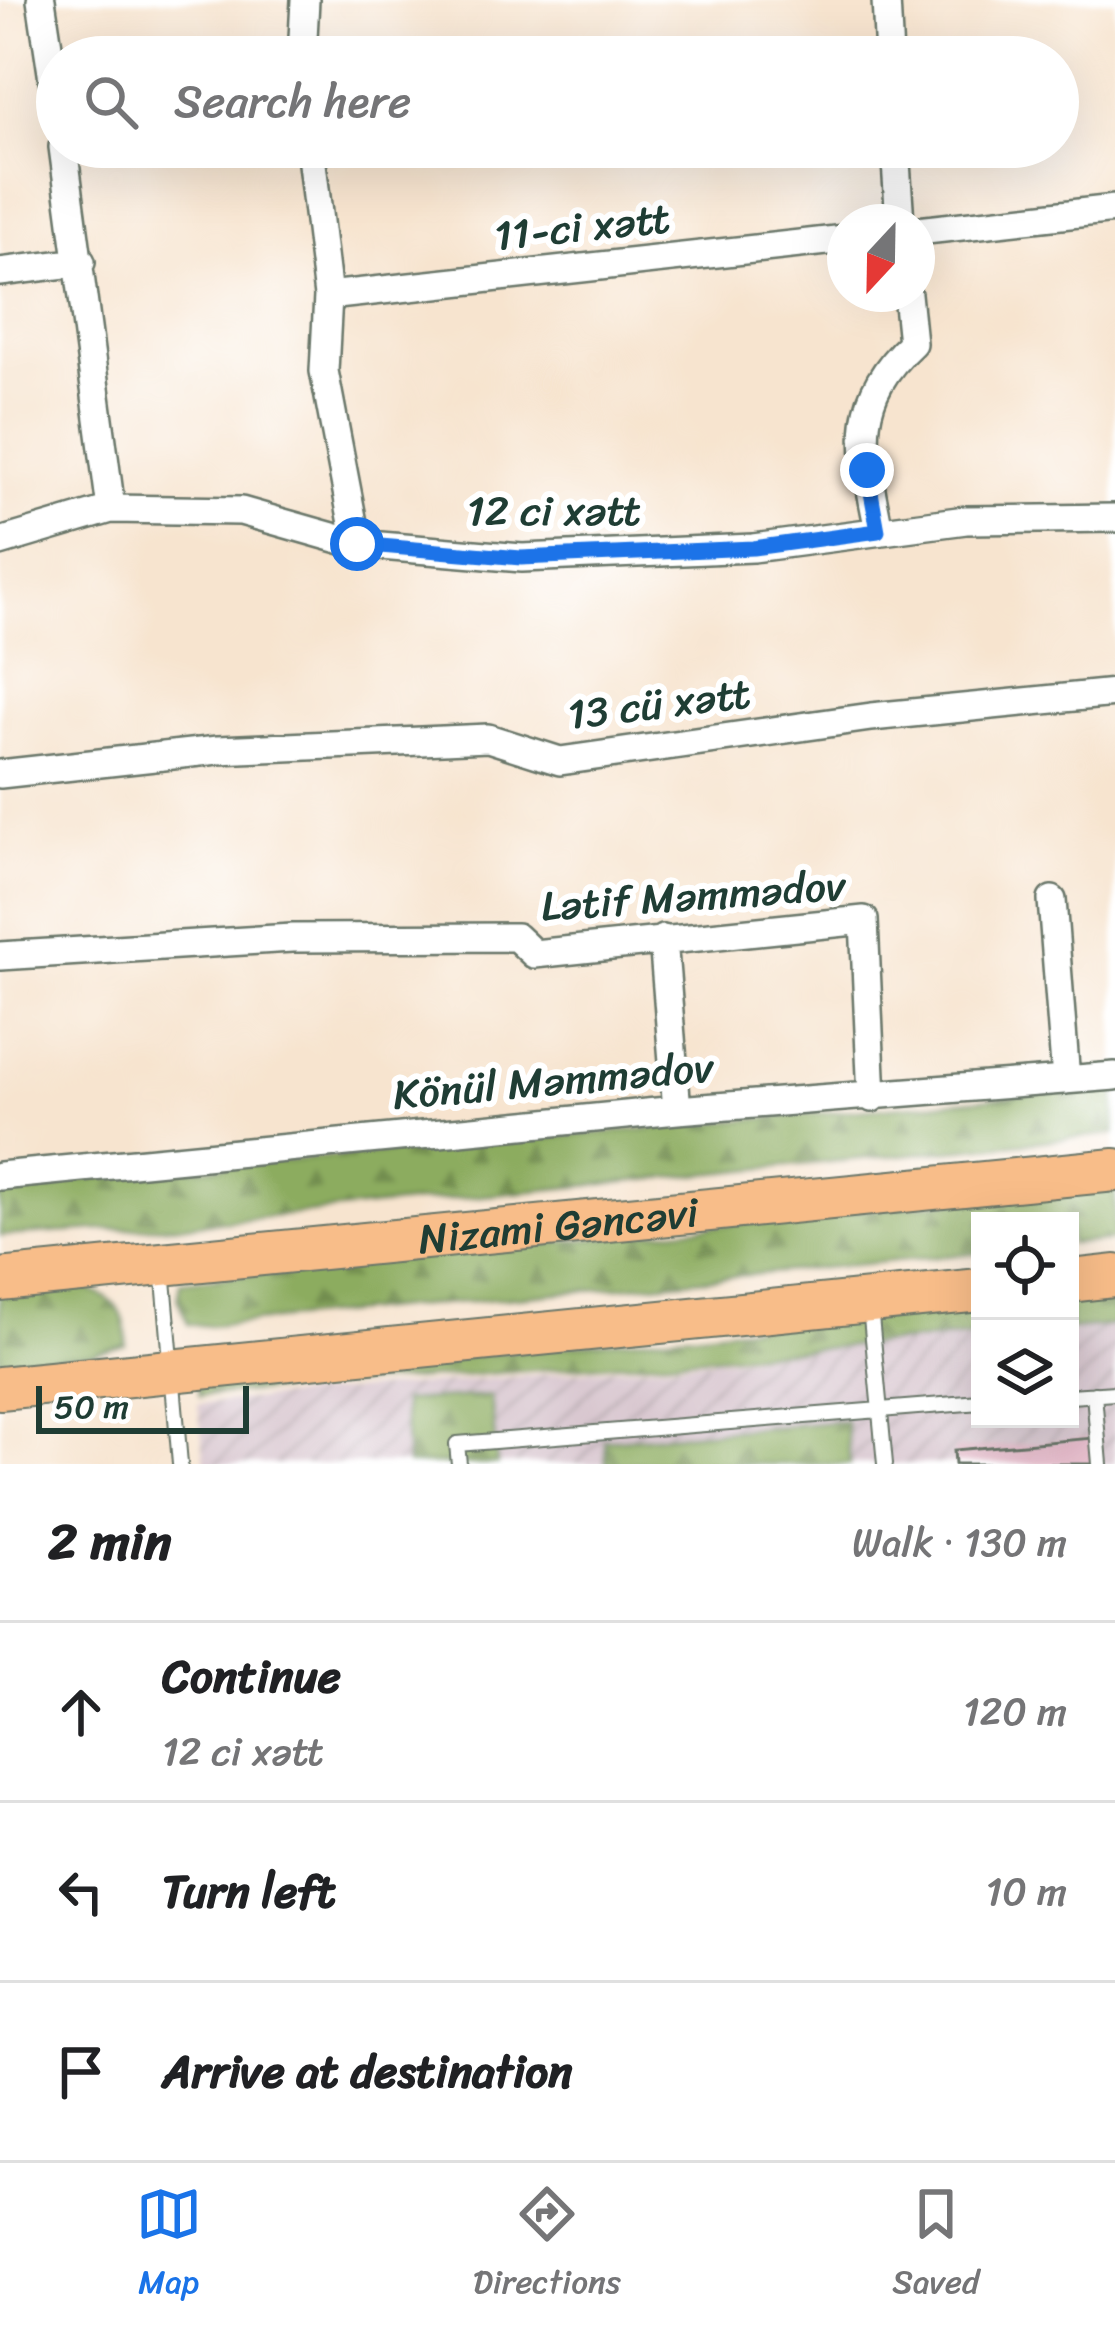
<!DOCTYPE html>
<meta charset="utf-8">
<style>
:root{--surface:#fff;--page:#f2f2f2;--text:#202124;--muted:#757577;--line:#e0e0e0;--accent:#1a73e8}
body{margin:0;font-family:Sriracha,sans-serif;background:var(--page);color:var(--text)}
.controls{position:absolute;right:36px;bottom:36px;display:grid;overflow:hidden;border-radius:0px;box-shadow:0 12px 48px #0002}
.controls button{width:108px;height:108px;display:grid;place-items:center;padding:0;border:0;border-bottom:3px solid var(--line);background:var(--surface);color:var(--text);font:60px sans-serif}
.compass{position:absolute;left:827px;top:204px;width:108px;height:108px;border-radius:50%;background:var(--surface);box-shadow:0 12px 48px #0002;rotate:202deg}
.scale{position:absolute;left:36px;bottom:30px;width:213px;box-sizing:border-box;padding-left:12px;border:6px solid #1f3d34;border-top:0;font-size:33px;line-height:42px;white-space:nowrap;color:#1f3d34;-webkit-text-stroke:9px #fff;paint-order:stroke}
.stop{position:absolute;width:36px;height:36px;margin:-27px;border:9px solid #1a73e8;border-radius:50%;background:#fff}
.stop.end{background:#1a73e8;border-color:#fff;box-shadow:0 3px 12px #0008}
.list{margin:0;padding:0;list-style:none}
h2{display:flex;justify-content:space-between;align-items:center;height:156px;margin:0;padding:0 48px;font-size:51px}
h2 small{font-size:39px;font-weight:400;color:var(--muted)}
.list li{display:grid;grid-template-columns:78px 1fr auto;gap:36px;align-items:center;box-sizing:border-box;height:180px;padding:0 48px;border-top:3px solid var(--line)}
.list b{display:block;font-size:45px;white-space:nowrap}
.list p{margin:0;font-size:39px;white-space:nowrap;color:var(--muted)}
.list em{font-size:39px;font-style:normal;color:var(--muted)}
.icon{flex:none;width:66px;height:66px;fill:none;stroke:currentColor;stroke-width:2;stroke-linecap:round;stroke-linejoin:round}
.map{position:relative;flex:none;width:1115px;height:1464px;overflow:hidden}
.search{position:absolute;background:var(--surface);box-shadow:0 12px 48px #0002;left:36px;right:36px;top:36px;height:132px;display:flex;align-items:center;gap:30px;box-sizing:border-box;padding:0 42px;border-radius:66px;color:var(--muted);font-size:45px}
.sheet{height:696px;background:var(--surface)}
nav{display:flex;justify-content:space-around;align-items:center;box-sizing:border-box;height:168px;border-top:3px solid var(--line);background:var(--surface);font-size:33px;color:var(--muted)}
nav a{display:grid;justify-items:center;gap:6px}
nav .on{color:var(--accent)}
.map>svg:first-child{display:block}
.industrial{fill:url(#industrial-furrows)}
.forest{fill:url(#forest-firs);stroke:#56744a;stroke-width:3}
.building{fill:#dda6ba}
.lines{fill:none;stroke-linecap:round;stroke-linejoin:round}
.lane-casing{stroke:#6b776a;stroke-width:18}
.street-casing{stroke:#6b776a;stroke-width:32}
.primary-casing{stroke:#6b776a;stroke-width:46}
.lane{stroke:#fff;stroke-width:14}
.street{stroke:#fff;stroke-width:27}
.primary{stroke:#f8bd89;stroke-width:42}
.route{stroke:#1a73e8;stroke-width:15}
.labels{text-anchor:middle;stroke-width:12;stroke-linejoin:round;paint-order:stroke}
.street-label{font-size:42px;fill:#1f3d34;stroke:#fff}
</style>
<div class="map">
<svg width="1115" height="1464" viewBox="0 0 1115 1464">
<defs>
<pattern id="industrial-furrows" width="10" height="10" patternUnits="userSpaceOnUse" patternTransform="scale(3)"><rect width="10" height="10" fill="#d2bdc7"/><path d="M-1 1l2-2M0 10L10 0M9 11l2-2" fill="none" stroke="#aa9ba2"/></pattern>
<pattern id="forest-firs" width="22" height="20" patternUnits="userSpaceOnUse" patternTransform="scale(3)"><rect width="22" height="20" fill="#8cac5f"/><path d="M5 1l3.5 6h-7zM16 11l3.5 6h-7z" fill="#728d4f"/></pattern>
</defs>
<rect width="100%" height="100%" fill="#fff"/>
<filter id="ink" filterUnits="userSpaceOnUse"><feTurbulence type="fractalNoise" baseFrequency=".00833" numOctaves="2"/><feDisplacementMap in="SourceGraphic" scale="24" xChannelSelector="R" yChannelSelector="G"/><feConvolveMatrix kernelMatrix="1 2 1 2 8 2 1 2 1" color-interpolation-filters="sRGB"/></filter>
<filter id="wash" filterUnits="userSpaceOnUse"><feTurbulence type="fractalNoise" baseFrequency=".004" numOctaves="4" result="noise"/><feDisplacementMap in="SourceGraphic" scale="48" xChannelSelector="R" yChannelSelector="G"/><feGaussianBlur stdDeviation="2.7" result="paint"/><feColorMatrix in="noise" values="0 0 0 0 0 0 0 0 0 0 0 0 0 0 0 0 0 1.4 0 .05"/><feComposite in="paint" operator="in"/></filter>
<g filter="url(#wash)">
<rect width="100%" height="100%" fill="#f7e4cf"/>
<!-- industrial -->
<path class="industrial" d="M1115,1325V1464H205L198,1404L980,1336V1419H1070V1329Z"/>
<!-- forest -->
<path class="forest" d="M1115,1087V1134L185,1225L0,1236V1186Z
M1115,1184V1240L1070,1244V1221H980V1253L210,1326L188,1324L178,1299L180,1282Z
M81,1287C113,1297 129,1311 126,1345L91,1354L0,1361V1292Z
M1115,1289V1325L1070,1329V1294Z
M980,1303V1336L200,1396L197,1384Z
M491,1396L497,1464H407L403,1401Z
M846,1421L850,1464H606L605,1440Z"/>
<g id="blocks">
<!-- building -->
<path class="building" d="M1093,1438L1095,1464H955L954,1450Z"/>
</g>
</g>
<g filter="url(#ink)">
<use href="#blocks" fill-opacity="0" stroke="#6b776a" stroke-width="3"/>
<g class="lines">
<defs>
<path id="lane" d="M163,1268L180,1464
M870,1307L885,1464
M1094,1394L1100,1464
M1070,1396L1115,1393
M459,1464L457,1444L980,1402"/>
<path id="street" d="M41,0L57,106
M886,0L889,57
M302,57L305,0
M63,147L111,509
M310,147L328,296L324,371L357,544
M895,147L900,222
M917,231L1115,209
M0,272L81,262
M328,296L845,239
M879,531C864,452 847,403 912,343L907,294
M0,542L111,509L241,511L357,544L522,558L753,548L966,520L1115,518
M0,774L218,750L488,738L560,761L871,717L1115,693
M1052,900L1066,1080
M663,939L677,1110
M0,956L292,938L516,937L534,954L864,920L872,1098
M0,1176L677,1110L1115,1076"/>
<g id="primary">
<path id="s1" d="M0,1280L1115,1170"/>
<path d="M1070,1281L1115,1276"/>
<path d="M0,1388L980,1290"/>
</g>
</defs>
<!-- lane casing -->
<use href="#lane" class="lane-casing"/>
<!-- street casing -->
<use href="#street" class="street-casing"/>
<!-- primary casing -->
<use href="#primary" class="primary-casing"/>
<!-- lane -->
<use href="#lane" class="lane"/>
<!-- street -->
<use href="#street" class="street"/>
<!-- primary -->
<use href="#primary" class="primary"/>
</g>
</g>
<g class="lines" filter="url(#ink)">
<!-- route -->
<path class="route" d="M357,544L521,558L753,548L878,531L867,470"/>
</g>
<g class="labels">
<!-- street labels -->
<g class="street-label">
<text transform="translate(582 226) rotate(-6)" y="15">11-ci xətt</text>
<text x="554" y="525">12 ci xətt</text>
<text transform="translate(659 703) rotate(-7)" y="15">13 cü xətt</text>
<text transform="translate(693 895) rotate(-4)" y="15">Lətif Məmmədov</text>
<text transform="translate(553 1080) rotate(-5)" y="15">Könül Məmmədov</text>
<text dy="15" stroke="none"><textPath href="#s1" startOffset="561">Nizami Gəncəvi</textPath></text>
</g>
</g>
</svg>
<div class="controls">
<button><svg class="icon" aria-label="locate" viewBox="0 0 24 24"><circle cx="12" cy="12" r="6"/><path d="M12 2v4M12 18v4M2 12h4M18 12h4"/></svg></button>
<button><svg class="icon" aria-label="layers" viewBox="0 0 24 24"><path d="M12 4l9 5-9 5-9-5zM3 14l9 5 9-5"/></svg></button>
</div>
<svg class="compass" viewBox="-18 -18 36 36"><path d="M0-13l5 13h-10z" fill="#e53935"/><path d="M0 13l5-13h-10z" fill="#757577"/></svg>
<div class="scale">50 m</div>
<div class="stop" style="left:357px;top:544px"></div>
<div class="stop end" style="left:867px;top:470px"></div>
<div class="search"><svg class="icon" aria-label="search" viewBox="0 0 24 24"><circle cx="10" cy="10" r="6"/><path d="M15 15l6 6"/></svg>Search here</div>
</div>
<section class="sheet">
<h2>2 min<small>Walk · 130 m</small></h2>
<ul class="list">
<li><svg class="icon" aria-label="ahead" viewBox="0 0 24 24"><path d="M12 20V5M6 11l6-6 6 6"/></svg><div><b>Continue</b><p>12 ci xətt</p></div><em>120 m</em></li>
<li><svg class="icon" aria-label="left" viewBox="0 0 24 24"><path d="M17 20v-9H6M10 6l-5 5 5 5"/></svg><div><b>Turn left</b></div><em>10 m</em></li>
<li><svg class="icon" aria-label="arrive" viewBox="0 0 24 24"><path d="M6 21V4h12l-3 4 3 4H6"/></svg><div><b>Arrive at destination</b></div></li>
</ul>
</section>
<nav>
<a class="on"><svg class="icon" aria-label="map" viewBox="0 0 24 24"><path d="M3 6l6-2 6 2 6-2v14l-6 2-6-2-6 2zM9 4v14M15 6v14"/></svg>Map</a>
<a><svg class="icon" aria-label="directions" viewBox="0 0 24 24"><path d="M12 3l9 9-9 9-9-9zM9 14v-3h6M13 9l2 2-2 2"/></svg>Directions</a>
<a><svg class="icon" aria-label="saved" viewBox="0 0 24 24"><path d="M7 4h10v16l-5-4-5 4z"/></svg>Saved</a>
</nav>
